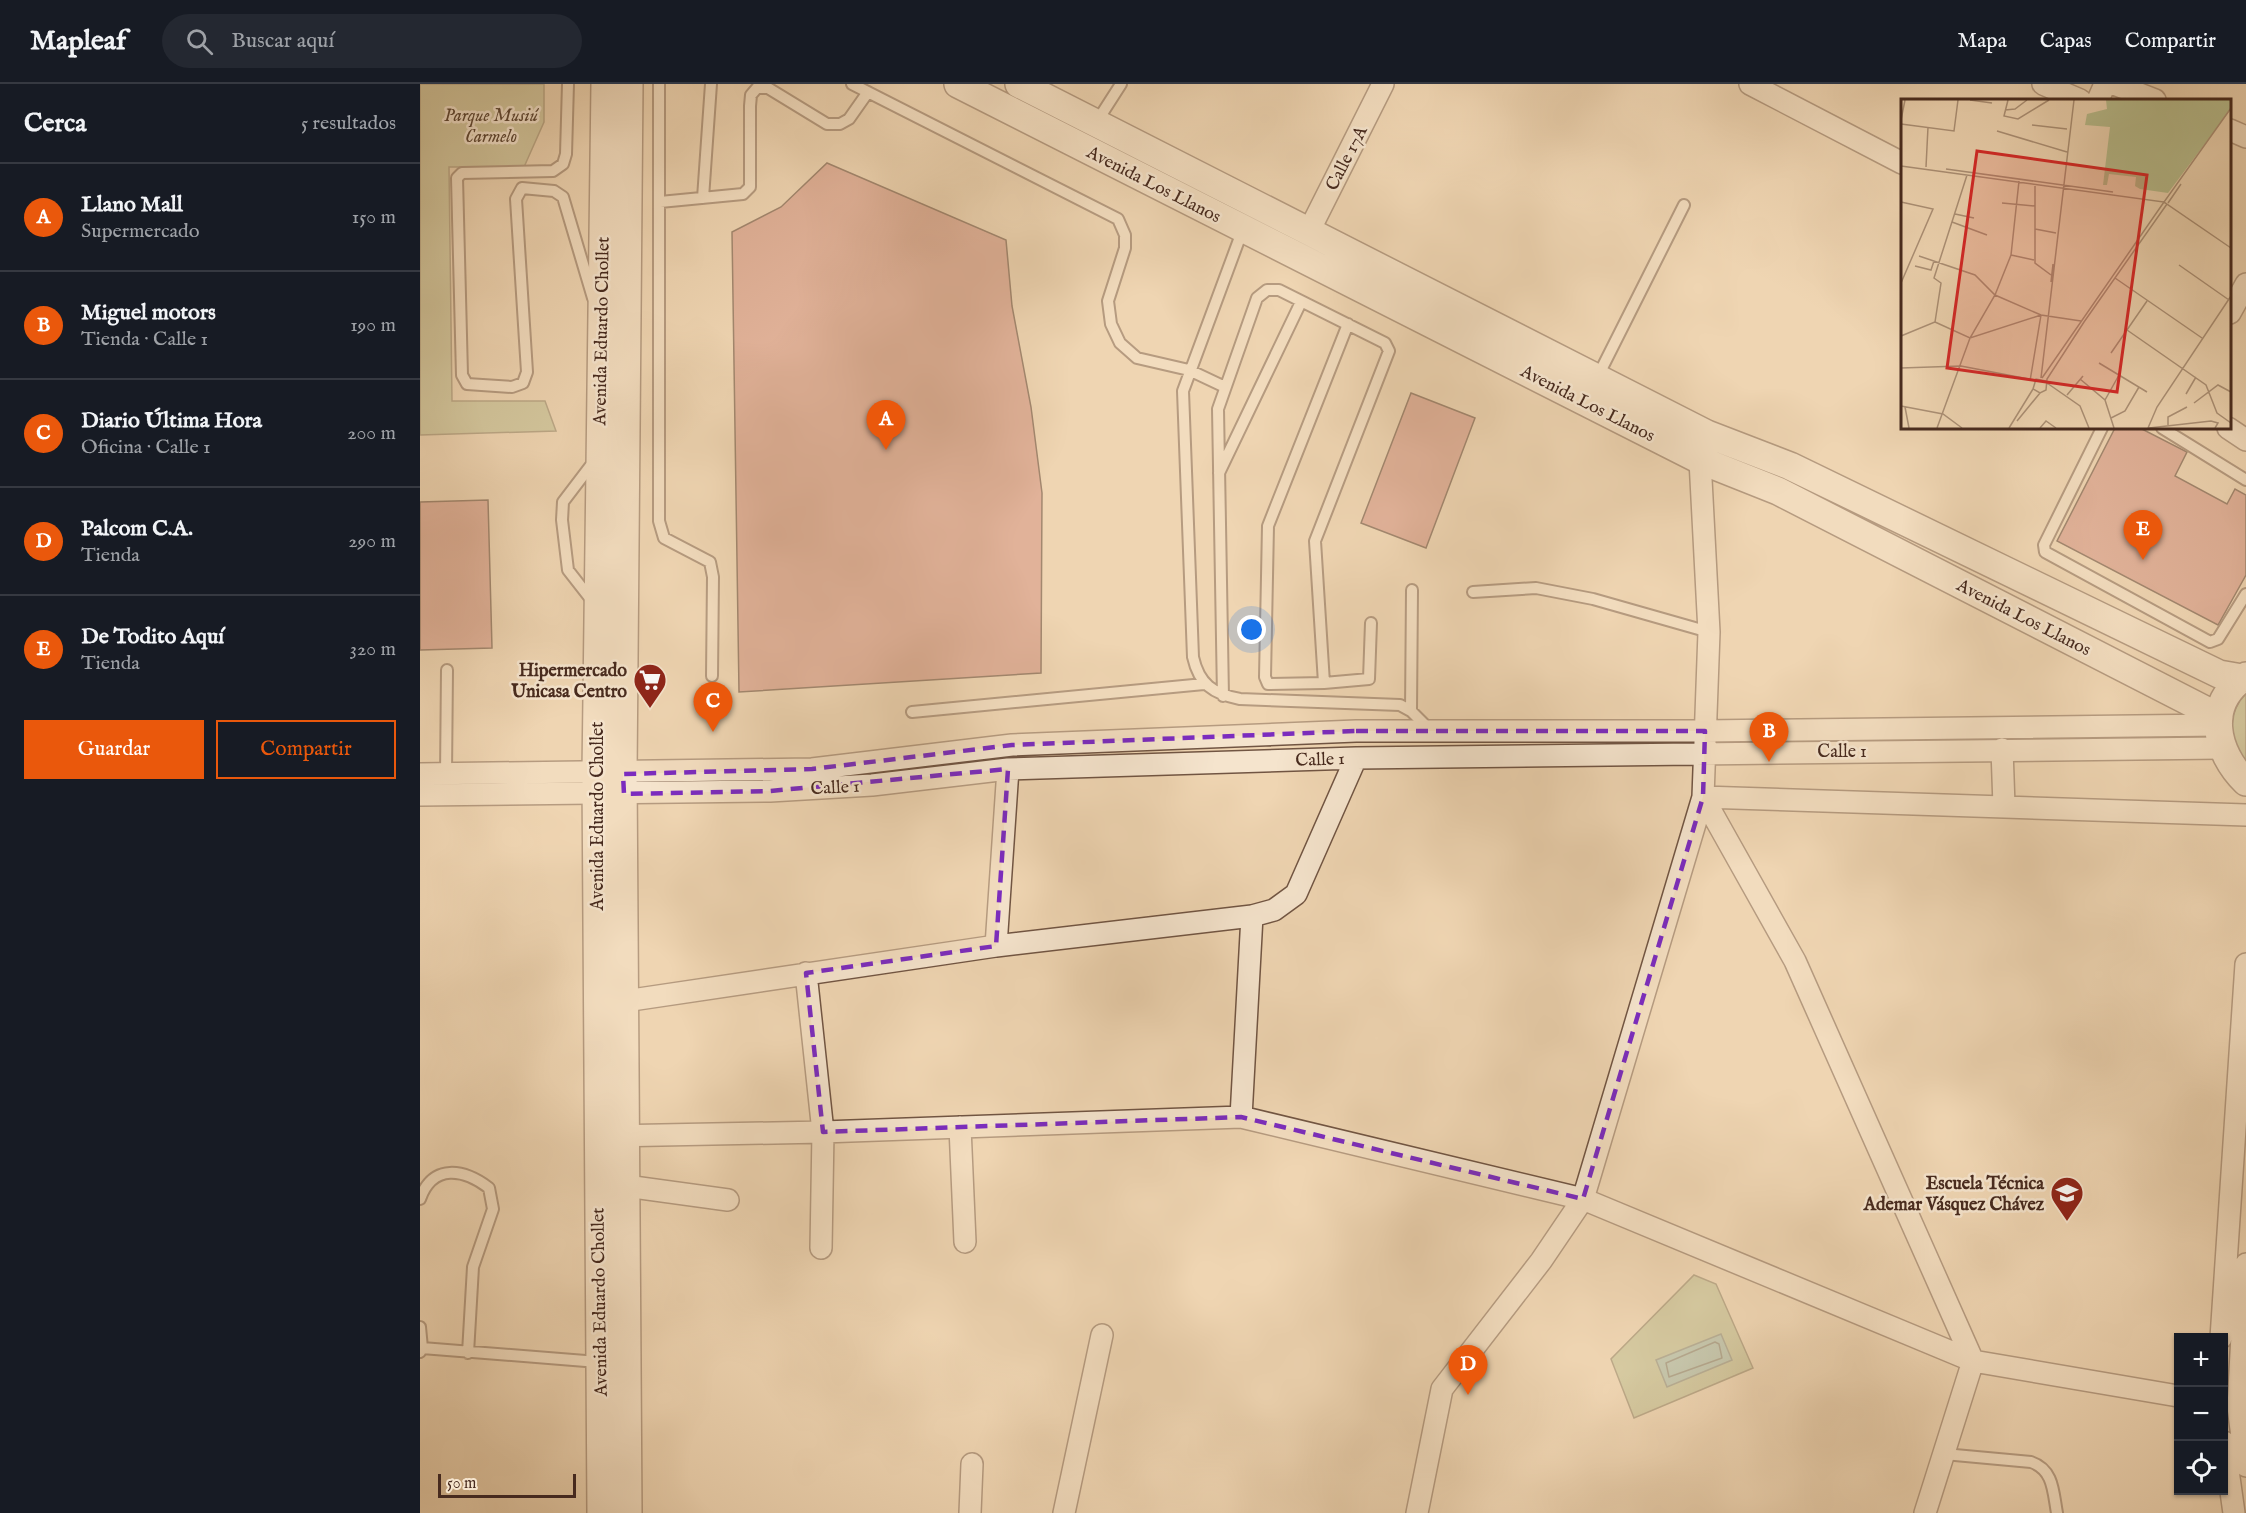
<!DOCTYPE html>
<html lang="es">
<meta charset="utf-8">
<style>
:root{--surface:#171b24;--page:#242831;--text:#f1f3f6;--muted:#9ea1a6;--line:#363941;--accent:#ea580c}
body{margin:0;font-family:"IM FELL English",serif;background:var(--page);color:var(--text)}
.controls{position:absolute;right:18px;bottom:18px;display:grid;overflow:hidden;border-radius:0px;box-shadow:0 2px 4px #0004}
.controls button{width:54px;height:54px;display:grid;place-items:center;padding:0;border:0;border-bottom:2px solid var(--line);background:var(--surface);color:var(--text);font:30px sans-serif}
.scale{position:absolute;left:18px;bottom:15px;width:138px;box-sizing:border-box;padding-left:6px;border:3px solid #472a1e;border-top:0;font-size:16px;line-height:21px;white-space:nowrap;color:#472a1e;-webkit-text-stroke:4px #f5e4cd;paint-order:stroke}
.you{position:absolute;left:832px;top:546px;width:21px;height:21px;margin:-15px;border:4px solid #fff;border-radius:50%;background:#1a73e8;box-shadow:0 0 0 9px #1a73e833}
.badge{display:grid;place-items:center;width:39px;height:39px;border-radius:50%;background:var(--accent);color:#fff;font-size:20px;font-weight:700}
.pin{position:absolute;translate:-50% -50px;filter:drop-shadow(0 2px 3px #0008)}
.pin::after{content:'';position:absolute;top:32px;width:21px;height:18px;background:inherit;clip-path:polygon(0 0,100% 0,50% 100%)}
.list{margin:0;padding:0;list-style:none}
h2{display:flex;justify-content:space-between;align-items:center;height:78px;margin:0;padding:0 24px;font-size:26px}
h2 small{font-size:20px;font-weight:400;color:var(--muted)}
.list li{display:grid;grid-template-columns:39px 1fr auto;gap:18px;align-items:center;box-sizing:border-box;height:108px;padding:0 24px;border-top:2px solid var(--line)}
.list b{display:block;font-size:22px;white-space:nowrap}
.list p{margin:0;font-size:20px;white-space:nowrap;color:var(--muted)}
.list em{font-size:20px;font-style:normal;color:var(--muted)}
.actions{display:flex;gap:12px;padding:18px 24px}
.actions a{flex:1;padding:14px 0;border:2px solid var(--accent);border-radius:0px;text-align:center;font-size:21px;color:var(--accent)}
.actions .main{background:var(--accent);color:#fff}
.icon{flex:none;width:33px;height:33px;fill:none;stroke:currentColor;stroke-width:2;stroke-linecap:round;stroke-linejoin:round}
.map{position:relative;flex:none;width:1826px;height:1429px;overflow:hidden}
header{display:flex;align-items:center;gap:36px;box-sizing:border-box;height:84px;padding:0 30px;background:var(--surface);border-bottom:2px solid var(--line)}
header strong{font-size:28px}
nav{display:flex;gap:33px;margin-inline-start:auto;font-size:21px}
.search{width:420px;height:54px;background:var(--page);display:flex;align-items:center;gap:15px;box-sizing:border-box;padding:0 21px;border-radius:33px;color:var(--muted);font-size:22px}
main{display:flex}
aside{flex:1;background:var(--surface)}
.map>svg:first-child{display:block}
.green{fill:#b8bd8d;stroke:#807456;stroke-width:1.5}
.water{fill:#9ab9a8;stroke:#798071;stroke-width:1.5}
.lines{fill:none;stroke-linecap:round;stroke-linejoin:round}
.shore{stroke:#707263;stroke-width:1.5}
.building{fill:#d1887b;stroke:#472a1e;stroke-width:1.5}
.service-casing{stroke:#715543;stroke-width:14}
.minor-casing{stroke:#715543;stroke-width:24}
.tertiary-casing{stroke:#715543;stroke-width:30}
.service{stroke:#f5e4cd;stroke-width:10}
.minor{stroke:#f5e4cd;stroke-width:21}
.tertiary{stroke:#f5e4cd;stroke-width:27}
.marked{fill:none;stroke:#7b2cbf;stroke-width:4.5;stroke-dasharray:12 8;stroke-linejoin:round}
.labels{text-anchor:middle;stroke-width:5;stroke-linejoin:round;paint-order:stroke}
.park-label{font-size:18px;font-style:italic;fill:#5e4734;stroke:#f5e4cd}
.street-label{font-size:18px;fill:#472a1e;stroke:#f5e4cd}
.poi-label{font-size:18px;font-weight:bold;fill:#472a1e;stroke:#f5e4cd;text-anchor:end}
.inset-road{fill:none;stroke:#ac9177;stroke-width:1.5}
.view{fill:#d62828;fill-opacity:0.15;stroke:#d62828;stroke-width:3}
.inset-edge{fill:none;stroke:#472a1e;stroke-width:3}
</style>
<header>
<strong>Mapleaf</strong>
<div class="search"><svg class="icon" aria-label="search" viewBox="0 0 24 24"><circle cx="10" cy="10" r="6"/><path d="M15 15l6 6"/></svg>Buscar aquí</div>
<nav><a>Mapa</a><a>Capas</a><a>Compartir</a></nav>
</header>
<main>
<aside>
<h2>Cerca<small>5 resultados</small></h2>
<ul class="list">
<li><span class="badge">A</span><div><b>Llano Mall</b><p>Supermercado</p></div><em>150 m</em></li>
<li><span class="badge">B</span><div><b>Miguel motors</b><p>Tienda · Calle 1</p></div><em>190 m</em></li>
<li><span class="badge">C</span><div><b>Diario Última Hora</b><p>Oficina · Calle 1</p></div><em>200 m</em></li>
<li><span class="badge">D</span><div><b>Palcom C.A.</b><p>Tienda</p></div><em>290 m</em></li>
<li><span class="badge">E</span><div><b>De Todito Aquí</b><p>Tienda</p></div><em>320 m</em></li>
</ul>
<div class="actions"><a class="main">Guardar</a><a>Compartir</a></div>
</aside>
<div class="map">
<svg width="1826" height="1429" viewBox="0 0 1826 1429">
<rect width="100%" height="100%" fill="#efd5b2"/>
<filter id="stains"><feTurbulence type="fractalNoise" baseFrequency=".00333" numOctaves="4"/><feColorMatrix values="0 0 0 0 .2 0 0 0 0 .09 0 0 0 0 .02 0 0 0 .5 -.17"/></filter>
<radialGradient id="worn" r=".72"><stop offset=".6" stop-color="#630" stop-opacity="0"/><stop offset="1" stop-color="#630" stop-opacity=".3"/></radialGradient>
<!-- green -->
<path class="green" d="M0,0H124V38L104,83H29L32,317H125L136,347L0,351Z
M1826,607V682C1804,659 1808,631 1826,607Z
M1274,1191L1296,1200L1333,1284L1214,1334L1191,1275Z"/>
<!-- water -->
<path class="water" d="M1301,1250L1312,1276L1247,1303L1236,1276Z"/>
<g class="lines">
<!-- shore -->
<path class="shore" d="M1295,1258L1299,1260L1302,1274L1249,1293L1246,1279Z"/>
</g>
<!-- building -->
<path class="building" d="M407,79L586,156L592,222L611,323L622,409L621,589L319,608L312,148L361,123Z
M991,309L1055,334L1006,464L941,439Z
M1695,344H1720L1767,368L1755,392L1807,420L1815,405L1826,411V491L1798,541L1637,457Z
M68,416L72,564L0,566V418Z"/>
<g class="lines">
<defs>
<path id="service" d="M148,0L146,70L143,80L133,87L42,89L37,94L42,291L47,300L92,303L103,299L107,288L96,115L102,104L134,107L143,113L173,214
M239,0V437L244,454L290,478L293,493L292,592
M432,0L698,135L705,151V164L688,217L691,240L700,259L717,274L769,286L805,303
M676,39L701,0
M283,114L291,0
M240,118L323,110L330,103V22L331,11L337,4H348L407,40H420L429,35L448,8
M823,145L763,307L773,573C779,600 793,610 820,615L980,621L991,627L1009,645
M928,240L848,442L845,593L848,600L904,599L949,595L951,539
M1177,294L1264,121
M1682,344L1624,461L1625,468L1790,558L1798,555L1826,510
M1742,344L1826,396
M799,389L881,218
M1053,508L1116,504L1173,515L1289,548
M173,518L148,486L142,436L143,418L175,376
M803,612L798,325L837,214L847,206H859L965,259L969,267L895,457L904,599
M991,627L992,506
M492,628L784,600
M26,690L27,586
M0,1115C13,1079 44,1085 69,1104L73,1125L53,1183L48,1269
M0,1243L2,1264L0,1268
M2,1264L178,1278
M1524,1370L1611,1378C1634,1386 1633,1408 1637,1429"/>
<path id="minor" d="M1330,0L1482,79
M1623,0L1660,16
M1694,0L1735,16
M1678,16L1685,0
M1810,46L1826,53
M889,147L963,0
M1810,229L1826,200
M1808,344L1826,356
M1582,665L1584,722
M0,690L392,685L592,661L936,647H1285L1798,641
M0,711L350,707L452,701L588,685L936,674L1801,664
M1283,713L1375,877L1553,1277L1505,1429
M1283,713L1826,731
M576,862L588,685
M386,889L403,1048L401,1164
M205,917L576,862L832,832L854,826L876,810L936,674
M821,1033L832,832
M540,1043L545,1158
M190,1052L403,1048L821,1033L1163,1115L1553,1277L1758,1312
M206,1102L308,1116
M1826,1180L1818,1323L1826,1382
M1801,1254L1826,880
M1804,1358L1814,1429
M550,1429L552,1380
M644,1429L682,1251
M997,1429L1022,1305L1121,1177L1163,1115L1283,713L1289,548L1280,376L1284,363"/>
<path id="tertiary" d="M538,0L1280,376L1358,407L1799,633
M599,0L1287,350L1370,382L1799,590L1822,594
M1826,592C1784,619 1795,668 1826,698
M181,1429L176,689L185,0
M208,1429L203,690L209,0"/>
</defs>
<!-- service casing -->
<use href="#service" class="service-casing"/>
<!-- minor casing -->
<use href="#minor" class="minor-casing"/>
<!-- tertiary casing -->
<use href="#tertiary" class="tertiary-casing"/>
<!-- service -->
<use href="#service" class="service"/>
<!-- minor -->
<use href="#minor" class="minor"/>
<!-- tertiary -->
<use href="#tertiary" class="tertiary"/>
</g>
<!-- marked area -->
<path d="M0 0H1826V1429H0ZM936,647H1285L1283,713L1163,1115L821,1033L403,1048L386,889L576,862L588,685L350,707L204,710L203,690L392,685L592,661Z" fill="#efd5b2" fill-opacity=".55" fill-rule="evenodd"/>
<path class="marked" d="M936,647H1285L1283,713L1163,1115L821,1033L403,1048L386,889L576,862L588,685L350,707L204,710L203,690L392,685L592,661Z"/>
<!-- icons -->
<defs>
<symbol id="supermarket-pin" viewBox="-11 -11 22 30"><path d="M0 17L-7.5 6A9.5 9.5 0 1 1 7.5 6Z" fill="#8f2418" stroke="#f5e4cd"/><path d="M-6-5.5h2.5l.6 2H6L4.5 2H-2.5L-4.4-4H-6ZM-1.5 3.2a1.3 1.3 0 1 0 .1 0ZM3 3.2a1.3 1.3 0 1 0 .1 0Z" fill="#fff"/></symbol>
<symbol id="school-pin" viewBox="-11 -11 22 30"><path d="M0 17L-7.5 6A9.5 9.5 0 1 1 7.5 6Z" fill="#8f2418" stroke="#f5e4cd"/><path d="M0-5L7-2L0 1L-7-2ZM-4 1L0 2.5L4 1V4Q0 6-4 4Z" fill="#fff"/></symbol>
</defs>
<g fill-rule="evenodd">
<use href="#supermarket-pin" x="211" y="577" width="38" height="52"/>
<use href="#school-pin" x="1628" y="1090" width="38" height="52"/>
</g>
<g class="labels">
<!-- park labels -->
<g class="park-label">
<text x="71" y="37">Parque Musiú<tspan x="71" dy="21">Carmelo</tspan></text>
</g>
<!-- street labels -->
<g class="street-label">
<text transform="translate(926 74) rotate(-63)" y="6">Calle 17A</text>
<text transform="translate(734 100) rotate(27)" y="6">Avenida Los Llanos</text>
<text transform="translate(181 247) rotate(-89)" y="6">Avenida Eduardo Chollet</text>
<text transform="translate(1168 319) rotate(27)" y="6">Avenida Los Llanos</text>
<text transform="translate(1604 533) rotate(27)" y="6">Avenida Los Llanos</text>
<text x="1422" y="673">Calle 1</text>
<text transform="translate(900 675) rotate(-2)" y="6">Calle 1</text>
<text transform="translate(415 703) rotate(-3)" y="6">Calle 1</text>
<text transform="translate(177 732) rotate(-90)" y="6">Avenida Eduardo Chollet</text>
<text transform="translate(179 1218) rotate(-91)" y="6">Avenida Eduardo Chollet</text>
</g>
<!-- poi labels -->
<g class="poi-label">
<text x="207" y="592">Hipermercado<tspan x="207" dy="21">Unicasa Centro</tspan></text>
<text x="1624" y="1105">Escuela Técnica<tspan x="1624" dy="21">Ademar Vásquez Chávez</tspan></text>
</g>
</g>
<!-- overview -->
<g transform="translate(1481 15)">
<rect width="330" height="330" fill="#efd5b2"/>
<path d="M205,1H330V10L267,94L239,90L234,87L235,78L208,75L206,86H202L209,28L184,26L186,15L206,10Z" fill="#b8bd8d"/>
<path class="inset-road" d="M69,1L91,4M107,1L103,17L117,20L148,1M330,9L263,103L330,149M104,11L114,10L126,1M0,21L4,1M0,25L53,32L57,1M131,26L166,30M96,32L166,53M0,67L263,103L141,279M25,68L27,28M45,70L212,93M134,85V164L150,176M0,103L32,110L0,184M101,104L134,107M267,104L280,85M54,115L73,119M51,123L86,136M134,130L155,134M110,156L133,161M18,157L74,176L94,196L140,216L180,222M278,166L328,201M14,167L30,171L33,162M214,179L301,239M150,183L152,165M34,223L69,239L140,216M226,231L305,286L316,314L330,324M0,237L34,223L40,184L33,179L66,76M210,254L246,202M198,264L246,293M0,269L60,267L133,281M140,279L173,1M179,280L204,301L213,329M129,282L140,216M145,282L135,280L132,290L139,294L145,291L146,280L183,223L266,105M146,284L179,307L188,329M285,295L295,278M166,296L182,277M204,301L218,276M293,304L317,286L330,293M0,307L42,315L61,329M4,308L8,329M210,319L224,312L238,288M116,322L139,294M267,326V318L286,308M36,329L69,239L94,196L110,156L118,82M108,329L132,290M139,329L145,322L155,329M247,329L256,308L330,197M248,329L310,322L317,324L314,329"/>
<path class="view" d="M76,52L246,76L216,293L46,269Z"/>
<rect width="330" height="330" class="inset-edge"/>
</g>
<rect width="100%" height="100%" filter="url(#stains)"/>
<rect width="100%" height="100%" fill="url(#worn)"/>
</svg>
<div class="controls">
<button>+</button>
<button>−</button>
<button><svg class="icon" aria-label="locate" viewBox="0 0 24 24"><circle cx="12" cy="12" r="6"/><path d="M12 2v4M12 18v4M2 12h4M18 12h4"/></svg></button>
</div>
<div class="scale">50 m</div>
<div class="you"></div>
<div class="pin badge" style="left:466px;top:366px">A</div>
<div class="pin badge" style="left:1349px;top:678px">B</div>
<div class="pin badge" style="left:293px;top:648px">C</div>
<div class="pin badge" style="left:1048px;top:1311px">D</div>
<div class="pin badge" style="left:1723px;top:476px">E</div>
</div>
</main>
